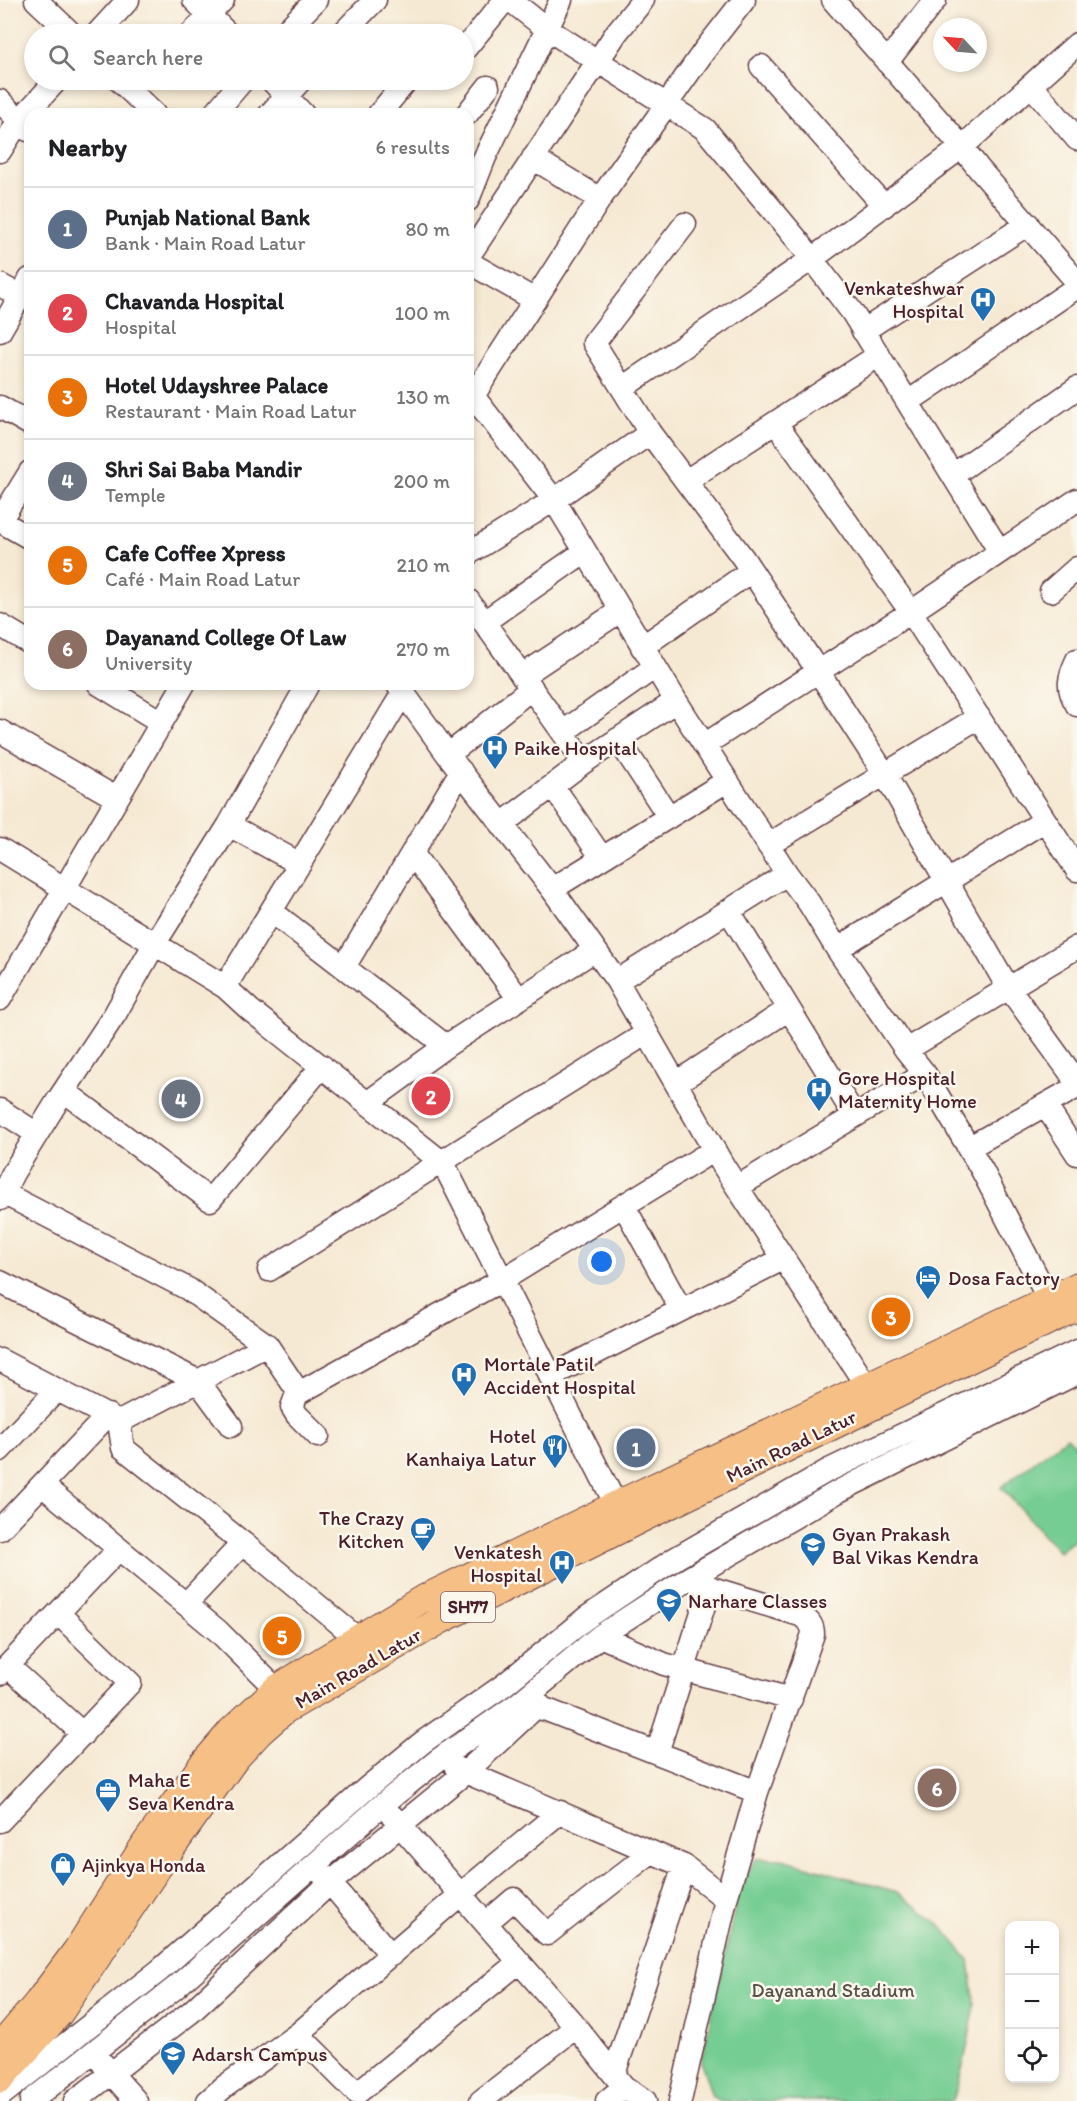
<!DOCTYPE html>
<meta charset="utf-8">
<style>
:root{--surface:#fff;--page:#f2f2f2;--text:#202124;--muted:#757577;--line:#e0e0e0;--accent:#0b8043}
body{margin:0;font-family:Itim,sans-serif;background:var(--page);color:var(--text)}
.controls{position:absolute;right:18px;bottom:18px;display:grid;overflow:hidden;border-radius:12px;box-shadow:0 3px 9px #0003}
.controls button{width:54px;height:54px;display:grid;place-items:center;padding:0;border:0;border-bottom:2px solid var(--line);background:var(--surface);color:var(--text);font:30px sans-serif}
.compass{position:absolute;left:933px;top:18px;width:54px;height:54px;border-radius:50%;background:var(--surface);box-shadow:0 3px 9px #0003;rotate:296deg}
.you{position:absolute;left:602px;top:1262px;width:21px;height:21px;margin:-15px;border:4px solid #fff;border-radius:50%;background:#1a73e8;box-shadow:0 0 0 9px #1a73e833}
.badge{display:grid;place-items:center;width:39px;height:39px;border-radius:50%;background:var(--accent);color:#fff;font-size:20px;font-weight:700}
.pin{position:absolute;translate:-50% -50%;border:3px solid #fff;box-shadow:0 2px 6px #0006}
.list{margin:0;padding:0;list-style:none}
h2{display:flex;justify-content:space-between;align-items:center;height:78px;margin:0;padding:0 24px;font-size:26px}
h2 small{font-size:20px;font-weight:400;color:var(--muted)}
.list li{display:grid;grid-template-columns:39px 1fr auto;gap:18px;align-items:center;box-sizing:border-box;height:84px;padding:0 24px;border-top:2px solid var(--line)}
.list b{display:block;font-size:22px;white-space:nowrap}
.list p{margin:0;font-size:20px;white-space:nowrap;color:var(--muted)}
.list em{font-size:20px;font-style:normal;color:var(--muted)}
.icon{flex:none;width:33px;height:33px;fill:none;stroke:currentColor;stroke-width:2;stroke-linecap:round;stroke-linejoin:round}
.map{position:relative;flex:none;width:1077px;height:2101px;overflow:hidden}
.search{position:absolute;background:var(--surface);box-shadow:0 3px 9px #0003;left:24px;top:24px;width:450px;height:66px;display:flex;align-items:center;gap:15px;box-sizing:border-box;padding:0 21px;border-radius:33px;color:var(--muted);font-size:22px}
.panel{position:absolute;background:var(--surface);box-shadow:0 3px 9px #0003;left:24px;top:108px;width:450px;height:582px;border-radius:18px}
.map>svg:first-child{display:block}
.green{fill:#74cd93;stroke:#5f765f;stroke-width:1.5}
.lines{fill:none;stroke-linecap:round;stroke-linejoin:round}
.minor-casing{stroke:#643d44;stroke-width:25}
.major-casing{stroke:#643d44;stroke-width:29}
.minor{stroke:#fff;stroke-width:22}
.major{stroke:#f5bf86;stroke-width:27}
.labels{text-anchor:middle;stroke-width:5;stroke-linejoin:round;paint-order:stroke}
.shield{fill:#fbf7ec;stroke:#7f6065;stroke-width:1.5}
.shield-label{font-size:18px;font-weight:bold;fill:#4a1f2b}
.poi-label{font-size:20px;fill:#4a1f2b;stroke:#fbf7ec;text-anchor:start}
.street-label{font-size:20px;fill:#4a1f2b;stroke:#fbf7ec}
.park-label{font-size:20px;fill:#57534a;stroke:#fbf7ec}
</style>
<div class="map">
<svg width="1077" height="2101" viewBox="0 0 1077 2101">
<rect width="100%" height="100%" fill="#fbf7ec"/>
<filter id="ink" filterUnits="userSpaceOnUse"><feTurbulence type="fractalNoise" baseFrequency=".0167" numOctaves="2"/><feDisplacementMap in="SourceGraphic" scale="12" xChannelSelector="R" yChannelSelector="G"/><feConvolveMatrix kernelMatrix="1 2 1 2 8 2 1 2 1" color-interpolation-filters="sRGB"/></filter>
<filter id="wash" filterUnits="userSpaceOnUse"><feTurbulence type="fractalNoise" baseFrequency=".008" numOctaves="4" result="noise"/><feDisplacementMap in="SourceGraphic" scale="24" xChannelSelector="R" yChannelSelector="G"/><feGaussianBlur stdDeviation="1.35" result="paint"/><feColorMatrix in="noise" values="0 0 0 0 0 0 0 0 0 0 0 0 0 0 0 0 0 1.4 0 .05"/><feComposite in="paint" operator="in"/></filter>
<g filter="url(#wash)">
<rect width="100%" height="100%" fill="#f6e9d3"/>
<!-- green -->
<path class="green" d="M1067,1437L1077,1447V1538L1059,1552L1001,1487Z
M756,1859H782L897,1892L940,1925L969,1960L975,2005L964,2062L953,2101H719L712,2096L701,2062L741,1881Z"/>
</g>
<g filter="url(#ink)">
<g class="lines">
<defs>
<path id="minor" d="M36,0L72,34
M194,0L228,34
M510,0L547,29L705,129L799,242L852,312L1000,552
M833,0L962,147L979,169L1077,282
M97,34L128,0
M191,34L223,0
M283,34L316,0
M342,34L375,0
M464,50L505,0
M887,62L935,0
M761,66L884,206
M119,80L154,114
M271,80L303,114
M1031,85L1077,139
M0,101L28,130
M214,114L243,80
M270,114L301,80
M379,114L407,80
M467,114L488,87
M0,151L19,121L57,80
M533,158L600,199
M468,200L485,157L561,0
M685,224L594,343L650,433L743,558L818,671L884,773L1006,984L1077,1082
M468,257L617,32L643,0
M468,262L535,300
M0,285L20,296
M0,331L30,279
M863,331L1028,224
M622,388L812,259L962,147L1077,44
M473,396L554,500L676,701L787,874L809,903L837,949L906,1050L925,1074L982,1170L1049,1300
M908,402L1077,287
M468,406L473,396L600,199L704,51L744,0
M0,407L30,424
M776,423L911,612L1077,870
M953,475L1077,388
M686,481L879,355
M0,521L30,472
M0,521L30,538
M468,554L554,500L650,433
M1051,591L1077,568
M468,600L584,762
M484,622L584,552
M0,625L30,643
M642,647L751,571
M1077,660C1069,677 1066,688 1077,705
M522,676L620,611
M99,684L161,722
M397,684L448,755L552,889L617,981L724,1167L866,1385
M0,731L116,798
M563,732L655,667
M618,739L669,817
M704,745L911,612L1077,500
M448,755L532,688
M553,786L602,858
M502,824L584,762L676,701
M229,825L300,864
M768,845L979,717
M0,849L225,987L250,1010L443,1163L616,1505
M412,853L519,999
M552,889L727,781
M271,911L446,1046L595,950
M729,911L854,1115
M837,949L1044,821
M344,967L461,771
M617,981L787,874
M225,987L403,693
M0,999L184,684
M906,1050L1077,947
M676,1083L789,1009
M64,1091L210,1200L322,1066
M367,1103L446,1046
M1045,1105L1077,1154
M0,1110L37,1134
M968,1148L1077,1087
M737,1187L925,1074
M3,1193L188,1289L267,1345
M0,1199L13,1173L58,1100L115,1014L155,943L229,825L308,684
M624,1206L681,1310
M269,1270L647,1033
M0,1282L198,1381L231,1426
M0,1360L119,1422L123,1448L243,1543L358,1639
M550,1376L783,1259
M119,1422L267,1345L299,1393
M318,1436L297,1415L292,1407L297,1394L502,1280L714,1150
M0,1450L57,1390
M42,1485L218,1631L276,1689
M0,1529L108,1415
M186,1604L243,1543
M600,1636L664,1664L791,1699
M8,1666L83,1734
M0,1674L119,1549
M523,1704L547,1710L757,1792
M657,1753L710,1587
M456,1768L684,1866L726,1899
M392,1816L576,2027
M0,1821L130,1683L58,1613
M320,1871L391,1955
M486,1923L514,1899L547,1934L651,1852
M298,2034L461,1894L560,1812
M103,2064L136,2101
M614,2074L684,1866
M0,2096L160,1970L367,1788L423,1742L504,1685L586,1618L676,1558L827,1471L1077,1351
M31,2101L175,1988L382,1805L438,1760L519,1703L600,1636L689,1578L839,1491L1077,1373
M75,2101L191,2012L330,1883L466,1772L539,1704
M208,2101L224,2087L298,2034L357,2093L519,1962
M481,2101L576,2027L624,2087
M607,2101L624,2087L645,2101
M680,2101L726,1899L757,1792L813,1634C813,1624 808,1620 800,1615L705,1586L689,1578"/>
<path id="major" d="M0,2047L38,2002L76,1951L145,1844L202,1765L232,1730L276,1689L419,1601L616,1505L1077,1286
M0,2079L59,2014L161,1863L235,1759L259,1733L285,1710L441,1620L643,1518L1077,1307"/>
</defs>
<!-- minor casing -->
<use href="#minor" class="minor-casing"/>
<!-- major casing -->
<use href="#major" class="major-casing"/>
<!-- minor -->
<use href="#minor" class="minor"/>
<!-- major -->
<use href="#major" class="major"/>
</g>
</g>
<!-- icons -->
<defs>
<symbol id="hospital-pin" viewBox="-11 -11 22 30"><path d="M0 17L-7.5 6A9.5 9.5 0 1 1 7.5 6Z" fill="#1f6fb2" stroke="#fbf7ec"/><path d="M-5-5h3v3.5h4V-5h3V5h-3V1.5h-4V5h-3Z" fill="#fff"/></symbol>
<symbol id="hotel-pin" viewBox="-11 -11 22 30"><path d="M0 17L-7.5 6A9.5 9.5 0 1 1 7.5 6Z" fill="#1f6fb2" stroke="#fbf7ec"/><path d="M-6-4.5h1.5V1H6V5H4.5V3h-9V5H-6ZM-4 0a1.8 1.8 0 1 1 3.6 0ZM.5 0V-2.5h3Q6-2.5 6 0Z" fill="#fff"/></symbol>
<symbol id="restaurant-pin" viewBox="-11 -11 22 30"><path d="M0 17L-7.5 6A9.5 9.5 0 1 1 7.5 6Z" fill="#1f6fb2" stroke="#fbf7ec"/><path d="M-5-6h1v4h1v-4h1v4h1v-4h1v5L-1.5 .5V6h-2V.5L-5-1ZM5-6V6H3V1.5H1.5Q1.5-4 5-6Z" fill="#fff"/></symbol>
<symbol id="cafe-pin" viewBox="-11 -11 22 30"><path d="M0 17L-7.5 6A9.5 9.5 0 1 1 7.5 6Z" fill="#1f6fb2" stroke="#fbf7ec"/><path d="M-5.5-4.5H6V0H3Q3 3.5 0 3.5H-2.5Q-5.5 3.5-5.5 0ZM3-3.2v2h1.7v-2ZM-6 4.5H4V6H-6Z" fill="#fff"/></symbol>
<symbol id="school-pin" viewBox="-11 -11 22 30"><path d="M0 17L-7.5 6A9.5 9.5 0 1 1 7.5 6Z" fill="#1f6fb2" stroke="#fbf7ec"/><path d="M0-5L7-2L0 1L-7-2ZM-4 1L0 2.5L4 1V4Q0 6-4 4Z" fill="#fff"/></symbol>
<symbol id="university-pin" viewBox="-11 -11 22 30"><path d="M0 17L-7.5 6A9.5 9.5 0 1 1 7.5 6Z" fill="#1f6fb2" stroke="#fbf7ec"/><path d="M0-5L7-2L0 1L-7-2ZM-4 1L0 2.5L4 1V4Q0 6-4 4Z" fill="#fff"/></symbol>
<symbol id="office-pin" viewBox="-11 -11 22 30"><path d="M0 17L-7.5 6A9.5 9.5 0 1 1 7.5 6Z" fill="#1f6fb2" stroke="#fbf7ec"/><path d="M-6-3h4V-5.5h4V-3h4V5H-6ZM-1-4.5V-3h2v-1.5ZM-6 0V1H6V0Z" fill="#fff"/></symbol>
<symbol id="shop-pin" viewBox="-11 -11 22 30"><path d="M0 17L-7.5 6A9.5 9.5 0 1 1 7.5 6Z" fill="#1f6fb2" stroke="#fbf7ec"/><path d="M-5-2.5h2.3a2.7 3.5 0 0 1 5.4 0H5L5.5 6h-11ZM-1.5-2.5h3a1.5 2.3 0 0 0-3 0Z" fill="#fff"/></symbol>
</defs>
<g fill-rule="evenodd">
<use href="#hospital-pin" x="968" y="285" width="30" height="40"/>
<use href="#hospital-pin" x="480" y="733" width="30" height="40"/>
<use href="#hospital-pin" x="804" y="1075" width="30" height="40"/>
<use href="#hotel-pin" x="913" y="1263" width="30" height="40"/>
<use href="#hospital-pin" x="449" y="1360" width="30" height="40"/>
<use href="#restaurant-pin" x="540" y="1432" width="30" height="40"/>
<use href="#cafe-pin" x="408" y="1515" width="30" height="40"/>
<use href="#school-pin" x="798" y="1530" width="30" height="40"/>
<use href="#hospital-pin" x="547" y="1548" width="30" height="40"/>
<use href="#university-pin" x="654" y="1586" width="30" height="40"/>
<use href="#office-pin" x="93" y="1776" width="30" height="40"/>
<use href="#shop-pin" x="48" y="1850" width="30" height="40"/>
<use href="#university-pin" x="158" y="2039" width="30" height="40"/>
</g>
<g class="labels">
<!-- shield labels -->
<rect class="shield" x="441" y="1592" width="54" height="30" rx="4.5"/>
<g class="shield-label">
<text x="468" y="1613">SH77</text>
</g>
<!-- poi labels -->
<g class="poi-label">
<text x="964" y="295" text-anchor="end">Venkateshwar<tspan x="964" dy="23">Hospital</tspan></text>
<text x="514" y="755">Paike Hospital</text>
<text x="838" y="1085">Gore Hospital<tspan x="838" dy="23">Maternity Home</tspan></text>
<text x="948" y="1285">Dosa Factory</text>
<text x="484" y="1371">Mortale Patil<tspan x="484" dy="23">Accident Hospital</tspan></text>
<text x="536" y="1443" text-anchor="end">Hotel<tspan x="536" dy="23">Kanhaiya Latur</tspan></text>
<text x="404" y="1525" text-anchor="end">The Crazy<tspan x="404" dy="23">Kitchen</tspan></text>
<text x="832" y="1541">Gyan Prakash<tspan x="832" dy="23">Bal Vikas Kendra</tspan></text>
<text x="542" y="1559" text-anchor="end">Venkatesh<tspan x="542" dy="23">Hospital</tspan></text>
<text x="688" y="1608">Narhare Classes</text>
<text x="128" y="1787">Maha E<tspan x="128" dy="23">Seva Kendra</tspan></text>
<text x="82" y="1872">Ajinkya Honda</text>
<text x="192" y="2061">Adarsh Campus</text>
</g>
<!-- street labels -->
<g class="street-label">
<text transform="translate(791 1446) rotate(-26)" y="7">Main Road Latur</text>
<text transform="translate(358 1668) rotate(-30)" y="7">Main Road Latur</text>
</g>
<!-- park labels -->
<g class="park-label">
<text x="833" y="1997">Dayanand Stadium</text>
</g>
</g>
</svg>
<div class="controls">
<button>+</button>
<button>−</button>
<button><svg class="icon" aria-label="locate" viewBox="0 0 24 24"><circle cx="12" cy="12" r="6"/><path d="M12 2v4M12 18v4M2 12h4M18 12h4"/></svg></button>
</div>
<svg class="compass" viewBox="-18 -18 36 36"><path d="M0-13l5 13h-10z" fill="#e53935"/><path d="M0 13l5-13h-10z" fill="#757577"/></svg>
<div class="you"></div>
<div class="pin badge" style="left:636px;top:1448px;background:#5c6f8a">1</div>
<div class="pin badge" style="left:431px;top:1096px;background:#e0444e">2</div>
<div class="pin badge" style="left:891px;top:1317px;background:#e8710a">3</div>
<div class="pin badge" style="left:181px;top:1099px;background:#6b7280">4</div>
<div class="pin badge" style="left:282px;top:1636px;background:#e8710a">5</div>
<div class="pin badge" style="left:937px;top:1788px;background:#8d6e63">6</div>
<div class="search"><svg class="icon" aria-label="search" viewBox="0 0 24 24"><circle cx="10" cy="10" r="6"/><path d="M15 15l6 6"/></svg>Search here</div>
<section class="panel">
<h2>Nearby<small>6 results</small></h2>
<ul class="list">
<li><span class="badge" style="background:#5c6f8a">1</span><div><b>Punjab National Bank</b><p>Bank · Main Road Latur</p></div><em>80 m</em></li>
<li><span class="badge" style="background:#e0444e">2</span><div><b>Chavanda Hospital</b><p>Hospital</p></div><em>100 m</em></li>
<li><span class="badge" style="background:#e8710a">3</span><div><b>Hotel Udayshree Palace</b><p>Restaurant · Main Road Latur</p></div><em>130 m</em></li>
<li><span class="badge" style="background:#6b7280">4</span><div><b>Shri Sai Baba Mandir</b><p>Temple</p></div><em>200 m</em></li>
<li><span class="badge" style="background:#e8710a">5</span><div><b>Cafe Coffee Xpress</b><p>Café · Main Road Latur</p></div><em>210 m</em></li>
<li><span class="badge" style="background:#8d6e63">6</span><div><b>Dayanand College Of Law</b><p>University</p></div><em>270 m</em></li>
</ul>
</section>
</div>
